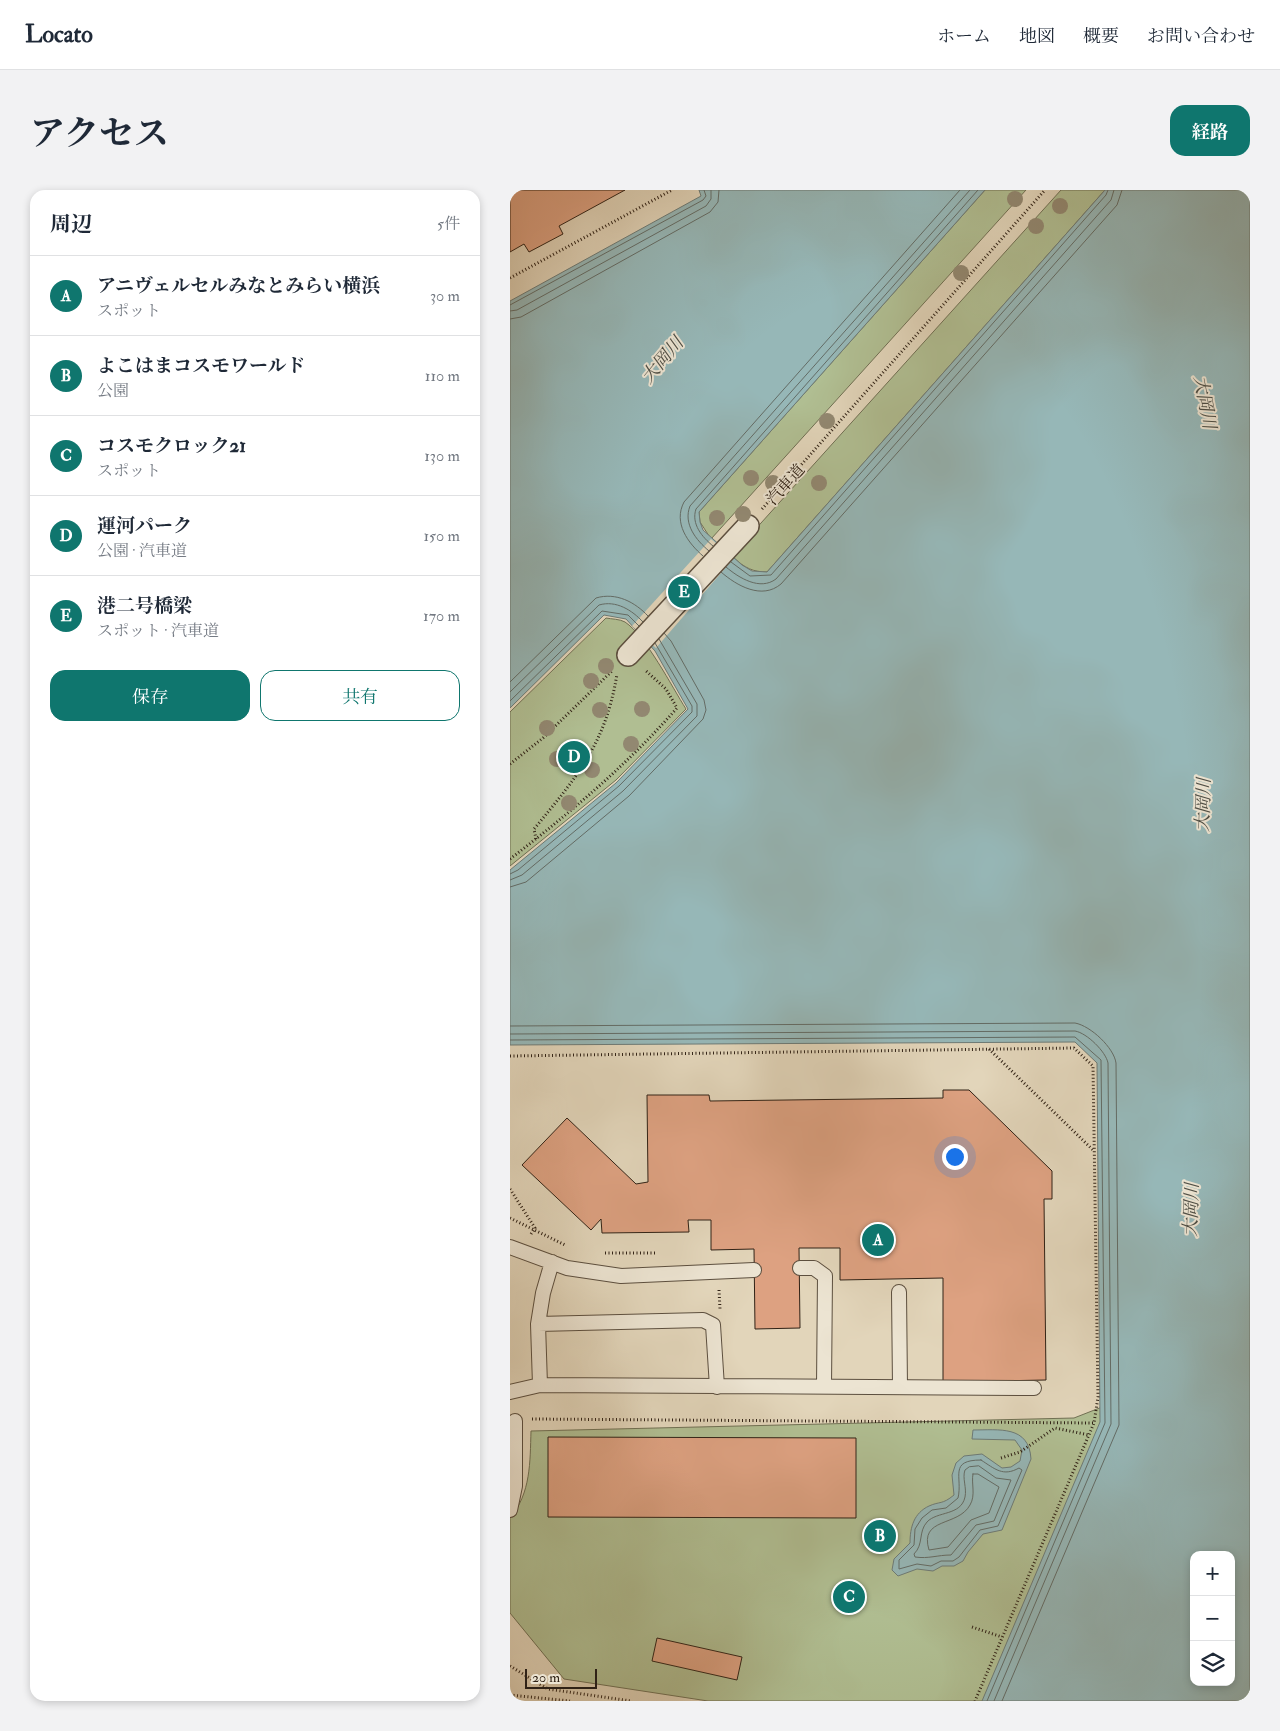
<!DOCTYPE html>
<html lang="ja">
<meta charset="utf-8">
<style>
:root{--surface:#fff;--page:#f2f2f3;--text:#1f2937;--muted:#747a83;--line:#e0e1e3;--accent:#0f766e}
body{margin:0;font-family:"IM FELL Double Pica","Noto Serif JP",serif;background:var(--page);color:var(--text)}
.controls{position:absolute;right:15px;bottom:15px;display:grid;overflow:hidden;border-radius:10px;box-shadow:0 2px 8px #0003}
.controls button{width:45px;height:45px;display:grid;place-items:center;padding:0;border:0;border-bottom:1px solid var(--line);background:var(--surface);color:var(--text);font:25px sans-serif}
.scale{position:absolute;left:15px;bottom:12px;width:72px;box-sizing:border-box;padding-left:5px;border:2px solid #302216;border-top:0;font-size:14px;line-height:18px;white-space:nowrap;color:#302216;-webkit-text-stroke:4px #ece4d2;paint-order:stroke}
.you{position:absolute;left:444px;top:966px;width:18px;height:18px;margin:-12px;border:4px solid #fff;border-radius:50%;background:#1a73e8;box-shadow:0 0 0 8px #1a73e833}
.badge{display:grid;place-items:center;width:32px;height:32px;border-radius:50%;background:var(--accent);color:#fff;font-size:16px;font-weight:700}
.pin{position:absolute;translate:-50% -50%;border:2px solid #fff;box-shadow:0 1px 5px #0006}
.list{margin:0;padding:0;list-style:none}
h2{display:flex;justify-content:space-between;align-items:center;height:65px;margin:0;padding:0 20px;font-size:21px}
h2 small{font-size:16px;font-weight:400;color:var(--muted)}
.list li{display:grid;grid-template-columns:32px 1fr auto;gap:15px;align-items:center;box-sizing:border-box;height:80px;padding:0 20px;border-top:1px solid var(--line)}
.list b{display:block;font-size:19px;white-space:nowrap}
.list p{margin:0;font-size:16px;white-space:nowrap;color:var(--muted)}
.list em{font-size:16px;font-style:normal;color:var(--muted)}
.actions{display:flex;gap:10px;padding:15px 20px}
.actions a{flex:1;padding:11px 0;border:1px solid var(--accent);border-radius:15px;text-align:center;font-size:18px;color:var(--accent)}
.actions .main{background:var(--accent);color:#fff}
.icon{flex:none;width:28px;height:28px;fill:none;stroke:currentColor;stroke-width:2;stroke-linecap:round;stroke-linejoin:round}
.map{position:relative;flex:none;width:740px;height:1511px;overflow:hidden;border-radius:15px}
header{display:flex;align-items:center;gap:30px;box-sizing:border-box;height:70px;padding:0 25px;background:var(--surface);border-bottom:1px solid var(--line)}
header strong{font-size:24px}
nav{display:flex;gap:28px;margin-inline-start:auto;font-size:18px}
.intro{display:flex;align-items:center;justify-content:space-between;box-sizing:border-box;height:120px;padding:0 30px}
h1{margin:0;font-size:35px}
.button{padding:12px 22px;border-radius:15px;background:var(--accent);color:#fff;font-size:18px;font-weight:700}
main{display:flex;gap:30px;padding:0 30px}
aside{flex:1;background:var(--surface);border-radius:15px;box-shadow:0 2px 8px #0003}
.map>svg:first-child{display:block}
.green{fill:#b0be92;stroke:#707054;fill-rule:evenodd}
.water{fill:#96b7b7;stroke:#6d7b77;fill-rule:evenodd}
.pier{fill:#e2d5ba}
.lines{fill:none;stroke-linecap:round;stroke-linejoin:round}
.shore{stroke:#636c66;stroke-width:1}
.building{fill:#dda181;stroke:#302216}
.service-casing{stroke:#5c4f3f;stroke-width:16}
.pedestrian-casing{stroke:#5c4f3f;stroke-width:24}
.path{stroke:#302216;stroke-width:3;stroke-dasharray:1 2.5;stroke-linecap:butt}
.service{stroke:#ece4d2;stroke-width:14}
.pedestrian{stroke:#ece4d2;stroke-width:21}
.tree{fill:#928871}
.labels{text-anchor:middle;stroke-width:4;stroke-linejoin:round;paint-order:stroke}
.street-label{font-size:16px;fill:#302216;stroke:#ece4d2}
.water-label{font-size:18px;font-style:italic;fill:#4f4f46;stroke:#ece4d2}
</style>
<header>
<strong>Locato</strong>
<nav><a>ホーム</a><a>地図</a><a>概要</a><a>お問い合わせ</a></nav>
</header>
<div class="intro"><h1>アクセス</h1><a class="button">経路</a></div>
<main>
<aside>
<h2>周辺<small>5件</small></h2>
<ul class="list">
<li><span class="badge">A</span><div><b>アニヴェルセルみなとみらい横浜</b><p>スポット</p></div><em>30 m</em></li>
<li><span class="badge">B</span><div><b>よこはまコスモワールド</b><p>公園</p></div><em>110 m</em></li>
<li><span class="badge">C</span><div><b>コスモクロック21</b><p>スポット</p></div><em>130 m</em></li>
<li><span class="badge">D</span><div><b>運河パーク</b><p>公園 · 汽車道</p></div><em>150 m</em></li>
<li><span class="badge">E</span><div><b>港二号橋梁</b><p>スポット · 汽車道</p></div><em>170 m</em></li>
</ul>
<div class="actions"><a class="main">保存</a><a>共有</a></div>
</aside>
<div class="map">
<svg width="740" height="1511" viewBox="0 0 740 1511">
<rect width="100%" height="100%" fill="#e2d5ba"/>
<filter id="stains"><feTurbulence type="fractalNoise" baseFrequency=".004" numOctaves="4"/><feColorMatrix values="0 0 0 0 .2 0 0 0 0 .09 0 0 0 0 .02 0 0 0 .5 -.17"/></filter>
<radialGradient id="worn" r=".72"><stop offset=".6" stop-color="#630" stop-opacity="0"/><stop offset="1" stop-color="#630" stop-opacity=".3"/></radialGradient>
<!-- green -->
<path class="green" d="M475,0H516L201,349L190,332L189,322Z
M551,0H595L257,382C243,382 235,378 224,368V363Z
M96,428C101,429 110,429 115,432C136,446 162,497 176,519L106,590L0,676V522Z
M740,1159V1511H198L54,1489L0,1423V1328C21,1303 20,1272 21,1241L564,1228ZM684,1365H721V1492H684Z"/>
<!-- water -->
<path class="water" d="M189,0H475L189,322L190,332L193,340L232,375L242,381L257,382L595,0H740V1511H472L590,1232L587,873L565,852L0,855V680L106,593L178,519L145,461L116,429L94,425L0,518V111L191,6ZM684,1365H721V1492H684Z
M463,1240C489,1240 519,1235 521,1269L492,1340L473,1344L458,1362L453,1371L444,1376H432L423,1381L407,1379L388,1386L382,1380L384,1369L400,1353C400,1337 404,1323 419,1316C430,1311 432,1315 444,1305L442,1285L446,1273L454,1266L472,1264L492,1278L501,1277L510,1271L512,1260L505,1250L462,1249Z"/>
<!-- pier -->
<path class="pier" d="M201,349L224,368L146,458L122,436Z"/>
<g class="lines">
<!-- shore -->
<path class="shore" d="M0,115L193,10L196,6L194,0
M0,121L7,120L196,16L201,9V0
M0,129L11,127L200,22L208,12L209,0
M203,356C192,347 181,334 186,319L468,0
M199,361C186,350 173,334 180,316L460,0
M193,366C178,353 163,333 174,312L450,0
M221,372L240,386L261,385L596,5L598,0
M216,377C229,388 250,401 266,389L601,10L604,0
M211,382C227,396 252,410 271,394L607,15L612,0
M0,492L86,408C106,402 125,412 138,426
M0,502L89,415C106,410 122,420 133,432
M0,511L92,421L118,425L129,436
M0,684L8,680L109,596L182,522V516L145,453
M0,690L12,685L113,601L187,526V514L149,449
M0,697L16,692L119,606L193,529L196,520L194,510L161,451L154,443
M0,836L565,833C581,836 604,858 606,873L609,1235L492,1511
M0,844L565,841C577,843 596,862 598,873L601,1234L484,1511
M0,850L565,847L591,870L595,1233L477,1511
M471,1270C485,1279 493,1287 509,1278L512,1280L488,1336L470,1340L449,1367L443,1371H431L421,1376L407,1374L389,1379V1370L404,1355L405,1339L412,1328L422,1320L436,1318L448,1308C453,1287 438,1270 471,1270Z
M469,1276L486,1288L501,1290L484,1331L466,1335L441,1365C427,1365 419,1369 405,1367L404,1364C414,1354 408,1342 417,1332C427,1321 451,1326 455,1307C457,1298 452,1288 455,1280L459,1277Z
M463,1284H468L489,1297L479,1323L461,1330L438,1357L419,1360C409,1327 448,1337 460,1315C466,1305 461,1293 463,1284Z"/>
</g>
<!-- building -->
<path class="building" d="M0,0H115L49,36L53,44L19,62L14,54L0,62Z
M433,900H459L542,981V1009H534L536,1190L433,1192V1088L330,1090V1058H289L290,1138L245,1139L244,1059L201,1060V1030H178L179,1042L92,1043L91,1029L81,1040L12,975L57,928L126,994L138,992L137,905H199L200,911L433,908Z
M38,1247L346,1248V1328L38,1327Z
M147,1448L232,1467L227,1490L142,1471Z"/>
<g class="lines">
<defs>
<path id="service" d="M0,1057L57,1078L111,1086L244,1080
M290,1078H304L315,1086L314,1196
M389,1102L390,1197
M28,1134L193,1130L203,1135L207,1197
M30,1195L28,1134L33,1103L42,1072
M0,1202L30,1195L524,1198
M0,1320L5,1296V1231"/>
<path id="pedestrian" d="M118,465L238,336"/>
</defs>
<!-- service casing -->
<use href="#service" class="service-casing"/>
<!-- pedestrian casing -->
<use href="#pedestrian" class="pedestrian-casing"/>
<!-- path -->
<path class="path" d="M0,88L162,0
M252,319L535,0
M0,574L33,548L103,480
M26,649L24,639C67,587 96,553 107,484
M0,669C60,623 117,575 167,518L156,499L135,480
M479,859L584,961
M0,866L564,858L583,876L588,1207L584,1233L465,1511
M0,999L25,1038L21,1044
M0,1028L55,1055
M95,1063H146
M209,1100L210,1119
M22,1229L584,1233
M491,1268L510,1262L545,1238L579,1245
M462,1437L492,1447
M0,1476L38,1499L121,1511
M0,1505L60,1511"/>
<!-- service -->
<use href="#service" class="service"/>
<!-- pedestrian -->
<use href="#pedestrian" class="pedestrian"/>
</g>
<!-- trees -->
<g class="tree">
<circle cx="505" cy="9" r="8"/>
<circle cx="550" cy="16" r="8"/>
<circle cx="526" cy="36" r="8"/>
<circle cx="451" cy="83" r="8"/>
<circle cx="317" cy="231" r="8"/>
<circle cx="241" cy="288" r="8"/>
<circle cx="263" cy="293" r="8"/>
<circle cx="309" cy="293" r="8"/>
<circle cx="233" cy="324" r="8"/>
<circle cx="207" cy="328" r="8"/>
<circle cx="96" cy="476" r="8"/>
<circle cx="81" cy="491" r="8"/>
<circle cx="132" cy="519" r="8"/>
<circle cx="90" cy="520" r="8"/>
<circle cx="37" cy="538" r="8"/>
<circle cx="121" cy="554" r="8"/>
<circle cx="47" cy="569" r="8"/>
<circle cx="82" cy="580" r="8"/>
<circle cx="59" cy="613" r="8"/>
</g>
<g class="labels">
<!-- street labels -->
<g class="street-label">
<text transform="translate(275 294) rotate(-48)" y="6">汽車道</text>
</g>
<!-- water labels -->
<g class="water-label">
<text transform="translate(152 170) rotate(-50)" y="6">大岡川</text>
<text transform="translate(695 212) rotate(79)" y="6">大岡川</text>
<text transform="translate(693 615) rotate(-88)" y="6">大岡川</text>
<text transform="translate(681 1020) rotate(-88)" y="6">大岡川</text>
</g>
</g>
<rect width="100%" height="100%" filter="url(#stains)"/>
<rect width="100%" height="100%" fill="url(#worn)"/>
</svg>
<div class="controls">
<button>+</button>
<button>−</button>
<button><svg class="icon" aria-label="layers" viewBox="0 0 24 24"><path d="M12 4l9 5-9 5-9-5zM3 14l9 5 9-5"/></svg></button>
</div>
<div class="scale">20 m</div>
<div class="you"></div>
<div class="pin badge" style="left:368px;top:1050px">A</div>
<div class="pin badge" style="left:370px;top:1346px">B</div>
<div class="pin badge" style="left:339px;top:1407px">C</div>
<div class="pin badge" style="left:64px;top:567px">D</div>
<div class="pin badge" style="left:174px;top:402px">E</div>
</div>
</main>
